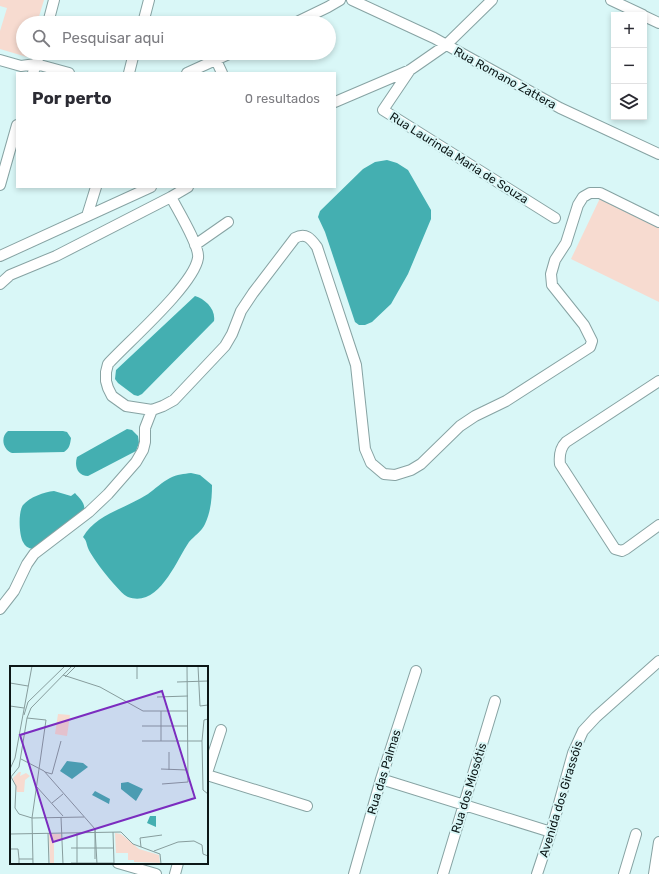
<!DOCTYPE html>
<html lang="pt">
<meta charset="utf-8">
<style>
:root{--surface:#fff;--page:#f7f7f7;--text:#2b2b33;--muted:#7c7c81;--line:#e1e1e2}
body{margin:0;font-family:Rubik,sans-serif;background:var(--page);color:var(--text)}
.controls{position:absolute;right:12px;top:12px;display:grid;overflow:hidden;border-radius:0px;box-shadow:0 2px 6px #0003}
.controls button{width:36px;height:36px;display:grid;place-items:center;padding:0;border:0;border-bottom:1px solid var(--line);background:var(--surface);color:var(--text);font:20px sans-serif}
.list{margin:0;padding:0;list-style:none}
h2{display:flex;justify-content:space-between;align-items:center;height:52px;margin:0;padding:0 16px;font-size:17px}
h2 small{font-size:13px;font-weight:400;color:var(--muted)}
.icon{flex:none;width:22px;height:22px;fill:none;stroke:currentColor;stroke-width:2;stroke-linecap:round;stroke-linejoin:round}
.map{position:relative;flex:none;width:659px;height:874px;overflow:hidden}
.search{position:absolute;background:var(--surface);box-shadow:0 2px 6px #0003;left:16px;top:16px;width:320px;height:44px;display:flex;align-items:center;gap:10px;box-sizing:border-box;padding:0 14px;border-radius:22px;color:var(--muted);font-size:15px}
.panel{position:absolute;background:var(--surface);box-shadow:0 2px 6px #0003;left:16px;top:72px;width:320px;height:116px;border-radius:0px}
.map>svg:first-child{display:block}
.green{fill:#f7dbd0}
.water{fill:#44afb1}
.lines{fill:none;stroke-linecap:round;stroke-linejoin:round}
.minor-casing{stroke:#87a3a3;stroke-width:12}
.minor{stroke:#fff;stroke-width:10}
.labels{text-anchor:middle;stroke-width:4;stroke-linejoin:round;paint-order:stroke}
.street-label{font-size:12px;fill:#0c1717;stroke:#d9f7f7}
.inset-road{fill:none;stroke:#879d9d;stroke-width:1}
.view{fill:#7b2cbf;fill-opacity:0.15;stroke:#7b2cbf;stroke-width:2}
.inset-edge{fill:none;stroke:#0c1717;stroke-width:2}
</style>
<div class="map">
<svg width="659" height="874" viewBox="0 0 659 874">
<rect width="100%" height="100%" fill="#d9f7f7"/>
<!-- green -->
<path class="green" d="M0,0H44L37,23H23V53H29L27,57L0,49V31L7,8L0,6Z
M602,194L659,221V302L571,259Z"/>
<!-- water -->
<path class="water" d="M387,160L397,163L408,170L431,210V219L408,274L391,304L372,322L365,325H359L355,322L325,232L318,217L320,211L363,169L375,162Z
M195,296C205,299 216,309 214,321L142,394L138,396L134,395L118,383L115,379L116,370Z
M127,429L132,430L138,436L139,443L136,451L88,476C78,476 74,467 77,457Z
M8,431H63L67,432L71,438C70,444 70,448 64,452L12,453C3,450 0,437 8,431Z
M191,473L200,475L212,485C212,498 211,511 205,524C202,531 194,536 189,542C176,561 159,608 128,597C120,594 91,557 88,548C86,543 87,541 83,537C96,514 127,508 148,494C155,489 162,482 170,478C177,474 184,474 191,473Z
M54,491L71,496L75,493C79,498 86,503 84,511L32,549C28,548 25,546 23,542C19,535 18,512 23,505C30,497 44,492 54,491Z"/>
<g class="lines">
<defs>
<path id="minor" d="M352,0L434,38L560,108L659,154
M611,0L643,15
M644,16L659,23
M48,23L54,0
M143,23L149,0
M295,23L328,7L340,0
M0,60L21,66L36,64L69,73
M216,60L222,73
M410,70L383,110L555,218
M33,73L40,53
M129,73L134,53
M187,73L231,53
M335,102L410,70L446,45L492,0
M0,185L17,125
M171,197C177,209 200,246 198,258C194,285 128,342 108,364L106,372V381L108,388L112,396L126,406L152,410L163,406L174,400L225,346L232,334L241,311L253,293L295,238C306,232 311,239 317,247L356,365L365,449L371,463L384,474L395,475L411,470L421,464L460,426L475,416L506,401L590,347L592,341L584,325L552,285L551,274L555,260L566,243L578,205L583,197L590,193H600L659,222
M87,216L96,187
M195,245L228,222
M0,256L151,187
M0,284L10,275L56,256L171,197L188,187
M659,381L566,442C560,448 559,455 560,464L615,549L622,551L626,549L659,525
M0,609L14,591L27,564L34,554L89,512L108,494L136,462L143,450L145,442V428L152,410
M207,773L221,730
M207,775L307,806
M381,779L551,832
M118,863L156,874
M175,874L178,863
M354,874L381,779L416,671
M443,874L495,701
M537,874L551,832L573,753L583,731L596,717L659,661
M624,874L636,834
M654,874L659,842"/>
</defs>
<!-- minor casing -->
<use href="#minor" class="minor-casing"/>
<!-- minor -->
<use href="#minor" class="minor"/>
</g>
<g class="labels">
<!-- street labels -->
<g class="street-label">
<text transform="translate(505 78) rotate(29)" y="4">Rua Romano Zattera</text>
<text transform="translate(459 158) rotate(32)" y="4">Rua Laurinda Maria de Souza</text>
<text transform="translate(384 772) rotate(-73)" y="4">Rua das Palmas</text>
<text transform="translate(469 788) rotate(-73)" y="4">Rua dos Miosótis</text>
<text transform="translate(561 799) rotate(-73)" y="4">Avenida dos Girassóis</text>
</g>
</g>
<!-- overview -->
<g transform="translate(10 666)">
<rect width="198" height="198" fill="#d9f7f7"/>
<path d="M48,48L60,49L57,70L45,68ZM9,106H11L10,110L16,107L20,110L15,114L14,126H7L3,112ZM105,167L111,168L129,183L149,189L150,197L124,196V194H118V187H106ZM39,168H51V174H44V198H40Z" fill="#f7dbd0"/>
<path d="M57,95L73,97L78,101L62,113L50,105ZM118,116L133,123L126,135L111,123V117ZM85,125L100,133L99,138L82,129ZM140,150H146V161L137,157Z" fill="#44afb1"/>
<path class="inset-road" d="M127,0V13M188,0L190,40L198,39V19M53,9L90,21L133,45H177M55,11L66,0M167,16L198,15M0,17L18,20M147,31L178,30M0,40L14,42M14,49L18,36L55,0M17,52L36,54L22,152L23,198M198,53L194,54L192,75L193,124L198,128M132,60H178M132,75H192M151,75V45M159,86V104M11,93L34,105L85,163L87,198M0,103L5,92L22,0M151,103L177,104M35,106L42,108L51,75M1,111L6,120L5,142L9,148L22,152L74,151M0,112L9,101L17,52L21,42L62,0M152,118L178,116L177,0M26,120L53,150M42,137L53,128M51,151L53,198M103,166L104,197M38,167L39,198M0,168L111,166L123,178L150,188L151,198M131,181L130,172L152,169M61,182H103M0,183H8L9,193M144,185L168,176L184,175L192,179L193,188L198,190M85,193V164M61,197H104M9,198V193H23M67,198V167M128,198H147"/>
<path class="view" d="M152,25L185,132L43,176L10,69Z"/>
<rect width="198" height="198" class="inset-edge"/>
</g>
</svg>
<div class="controls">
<button>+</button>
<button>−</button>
<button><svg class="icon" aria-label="layers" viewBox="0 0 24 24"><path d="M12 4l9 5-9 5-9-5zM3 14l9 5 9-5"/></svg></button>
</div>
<div class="search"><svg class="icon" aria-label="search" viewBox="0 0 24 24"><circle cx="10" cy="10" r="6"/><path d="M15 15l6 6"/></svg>Pesquisar aqui</div>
<section class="panel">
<h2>Por perto<small>0 resultados</small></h2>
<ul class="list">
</ul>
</section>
</div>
